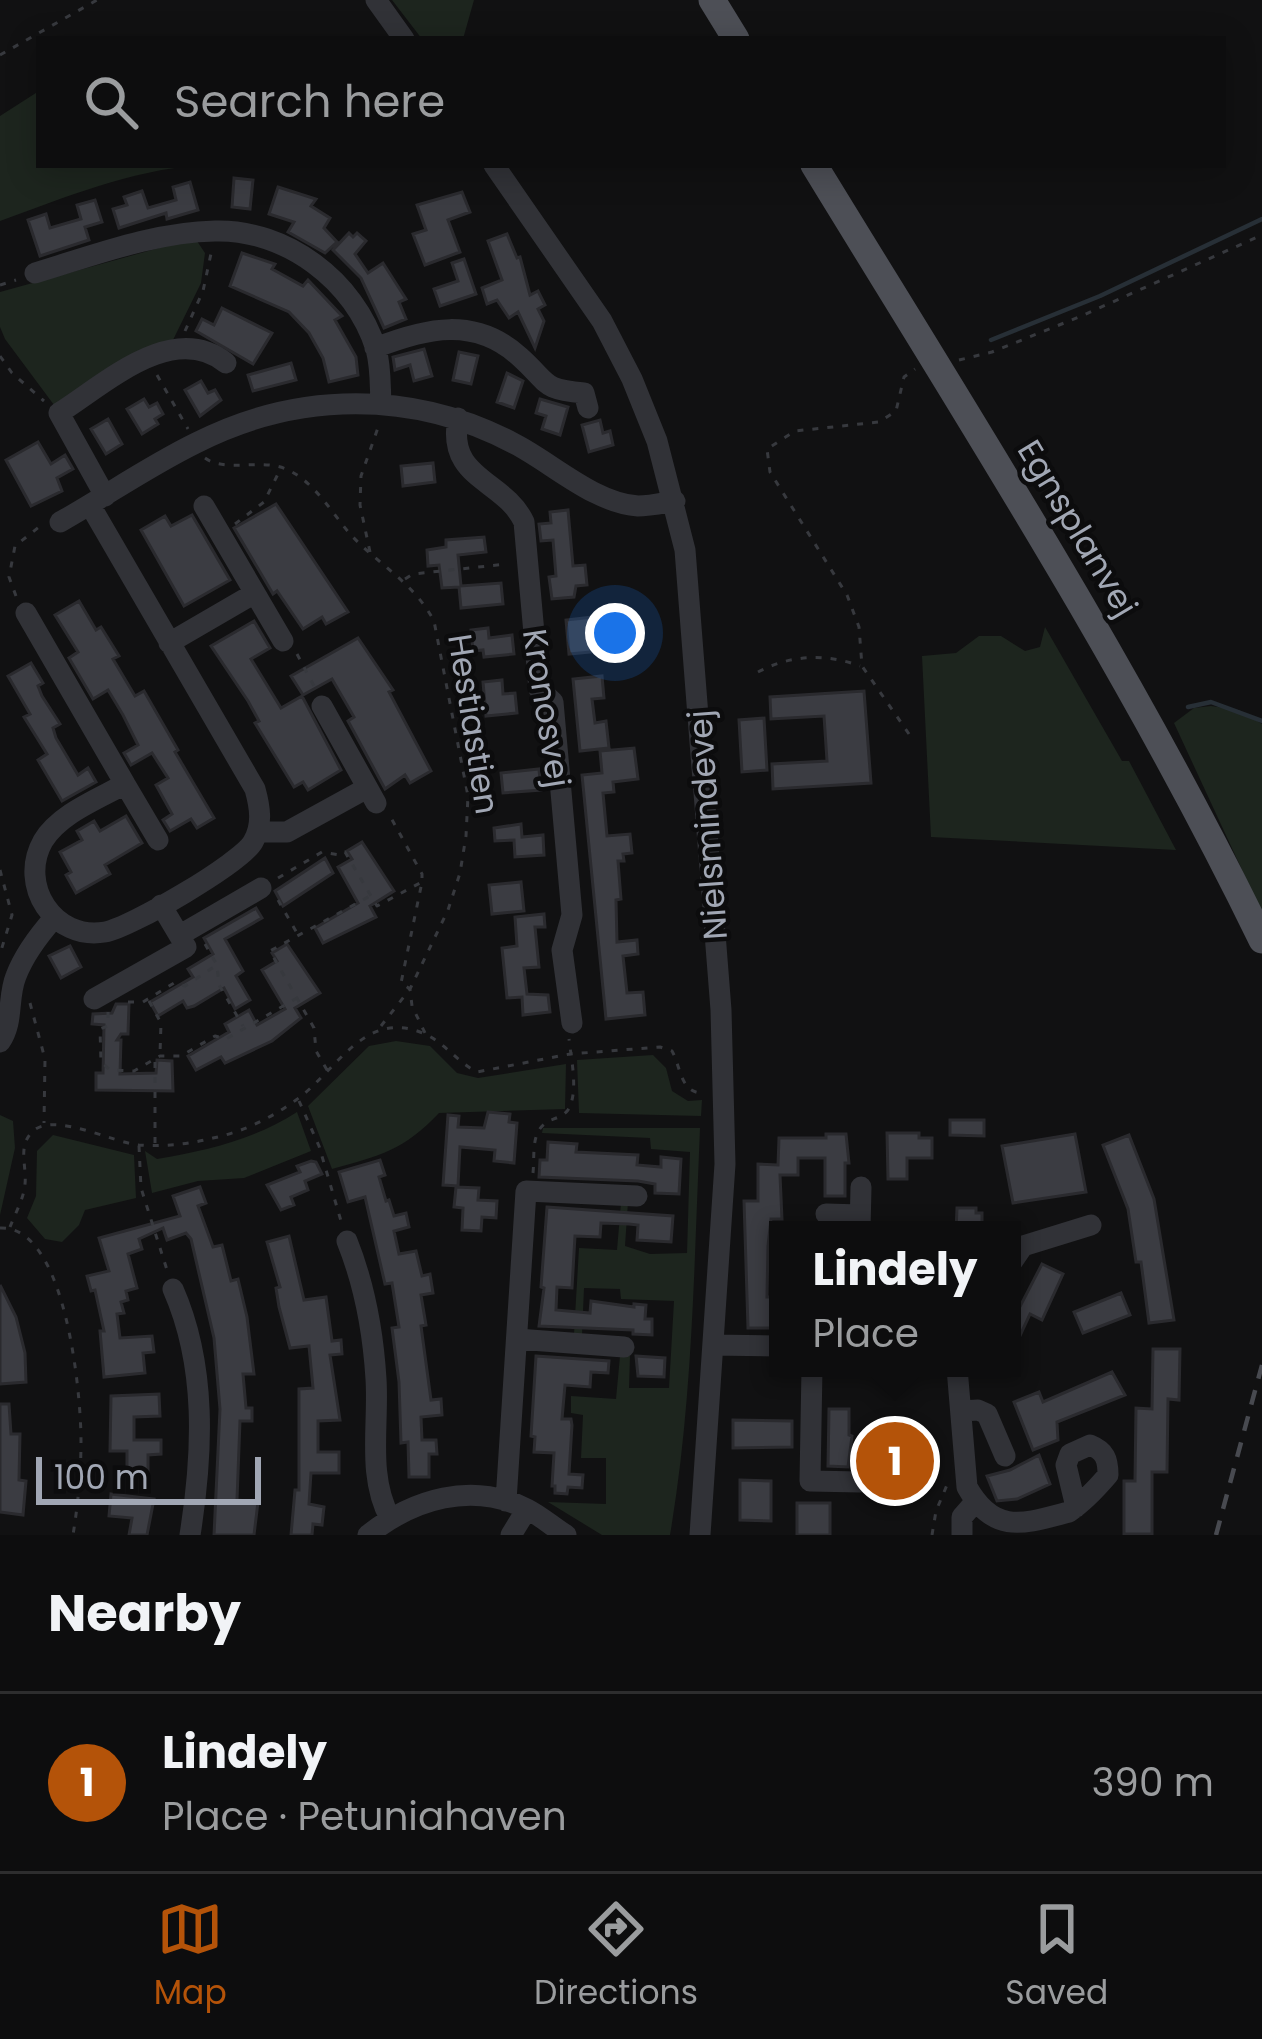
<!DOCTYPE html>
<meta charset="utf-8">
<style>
:root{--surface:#0d0d0e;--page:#161617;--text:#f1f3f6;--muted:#9a9c9e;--line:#2d2d2e;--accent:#b45309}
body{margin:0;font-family:Poppins,sans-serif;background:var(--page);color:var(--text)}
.scale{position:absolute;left:36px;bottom:30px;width:225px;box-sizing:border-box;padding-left:12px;border:6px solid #a1a7b4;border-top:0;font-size:33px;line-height:42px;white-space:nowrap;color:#a1a7b4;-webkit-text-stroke:9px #0c0c0d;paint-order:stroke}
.you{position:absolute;left:615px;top:633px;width:42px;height:42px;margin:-30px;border:9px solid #fff;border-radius:50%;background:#1a73e8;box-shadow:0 0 0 18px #1a73e833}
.badge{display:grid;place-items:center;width:78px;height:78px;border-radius:50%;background:var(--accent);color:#fff;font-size:39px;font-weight:700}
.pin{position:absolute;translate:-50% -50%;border:6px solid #fff;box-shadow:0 3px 12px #0006}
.popup{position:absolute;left:769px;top:1221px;width:252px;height:156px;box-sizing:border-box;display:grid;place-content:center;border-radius:0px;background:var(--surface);filter:drop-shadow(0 3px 9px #0005);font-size:39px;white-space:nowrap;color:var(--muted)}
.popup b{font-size:45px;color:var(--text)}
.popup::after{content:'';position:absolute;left:50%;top:100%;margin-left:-24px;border:24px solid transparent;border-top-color:var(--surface)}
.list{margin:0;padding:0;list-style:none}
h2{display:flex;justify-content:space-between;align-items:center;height:156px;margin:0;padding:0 48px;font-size:51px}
h2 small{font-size:39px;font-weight:400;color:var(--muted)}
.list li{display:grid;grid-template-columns:78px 1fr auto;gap:36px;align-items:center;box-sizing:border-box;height:180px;padding:0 48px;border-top:3px solid var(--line)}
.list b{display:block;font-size:45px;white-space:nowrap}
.list p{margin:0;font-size:39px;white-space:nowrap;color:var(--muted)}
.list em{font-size:39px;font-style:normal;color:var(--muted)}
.icon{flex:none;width:66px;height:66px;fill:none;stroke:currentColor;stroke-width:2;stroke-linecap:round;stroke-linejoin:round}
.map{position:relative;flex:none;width:1262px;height:1535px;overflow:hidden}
.search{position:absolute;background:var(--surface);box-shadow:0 6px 30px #0003;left:36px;right:36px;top:36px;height:132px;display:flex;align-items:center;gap:30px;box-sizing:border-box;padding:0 42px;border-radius:0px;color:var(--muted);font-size:45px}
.sheet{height:336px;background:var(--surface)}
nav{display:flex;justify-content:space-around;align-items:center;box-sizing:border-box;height:168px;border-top:3px solid var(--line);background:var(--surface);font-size:33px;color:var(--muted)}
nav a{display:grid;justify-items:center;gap:6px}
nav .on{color:var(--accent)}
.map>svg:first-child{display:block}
.green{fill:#1d251e}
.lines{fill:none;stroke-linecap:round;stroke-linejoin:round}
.stream{stroke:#272f36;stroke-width:4.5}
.building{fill:#3b3c42;stroke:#2a2a2e;stroke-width:3}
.path{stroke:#37393e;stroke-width:3;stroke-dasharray:6 9;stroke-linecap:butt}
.minor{stroke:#313237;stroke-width:21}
.major{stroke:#4d4f56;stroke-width:27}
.rail{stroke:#484a50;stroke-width:4.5;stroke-dasharray:15 12;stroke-linecap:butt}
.labels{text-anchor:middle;stroke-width:9;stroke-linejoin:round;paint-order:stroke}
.street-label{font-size:33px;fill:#a1a7b4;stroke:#0c0c0d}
</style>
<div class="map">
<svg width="1262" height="1535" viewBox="0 0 1262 1535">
<rect width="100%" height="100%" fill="#111112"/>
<!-- green -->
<path class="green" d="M392,0H474L463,39H422Z
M39,91V165H199C129,171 66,197 0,221V116Z
M195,238L205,253L201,283L172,342L54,405L5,339L0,327V292Z
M1045,627L1122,761H1129L1176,850L931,837L922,656L956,653L979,636H1001L1025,651L1040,647Z
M1211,706L1239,710L1262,724V913L1174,723L1194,708Z
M396,1041L430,1046L457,1073L478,1078L566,1064L565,1109L439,1113C403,1151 381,1155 332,1169L308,1106L369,1046Z
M653,1055L666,1068L672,1091L688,1101L702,1100L701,1116L579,1113L577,1060Z
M297,1112L311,1151L244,1178L198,1181L152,1193L145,1151L157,1159C208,1150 253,1140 297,1112Z
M0,1115L13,1121L15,1148L0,1215Z
M543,1128H700C694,1264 693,1400 670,1535H602L548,1502L606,1504V1458H581L583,1415L571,1413V1396L616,1399L620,1356H630L629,1388H669L674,1301L621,1299L620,1289L584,1288L582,1335L574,1334L579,1248L617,1250L621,1203L628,1202L625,1246L650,1254L687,1253L690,1152L651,1149L650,1138L542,1133Z
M53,1135L134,1155L136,1198L85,1210L79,1225L62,1242L45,1239L27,1218L36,1196L37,1151Z"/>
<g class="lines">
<!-- stream -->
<path class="stream" d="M991,340L1100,296L1262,219
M1188,707L1211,702L1262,721"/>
</g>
<!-- building -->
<path class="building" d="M234,178L253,180L250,209L232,207Z
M190,182L198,210L167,219L166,213L119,228L113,209L127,205L124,197L142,191L148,208L176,200L173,187Z
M278,187L316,199L311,206L330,218L324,228L337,242L325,253L288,232L294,222L269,214Z
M462,192L470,212L448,220L460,252L425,265L413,234L426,230L417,205Z
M95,200L102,222L85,227L89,240L40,256L28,220L46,214L50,228L81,219L77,205Z
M349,233L353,237L357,233L366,241L355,254L368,273L383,263L406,299L399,302L406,319L384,328L361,278L333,250Z
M507,234L517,258L520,257L530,295L538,291L545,305L538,309L544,321L535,348L518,312L509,318L497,300L487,304L482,288L502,280L488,241Z
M242,253L275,264L272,269L303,286L308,280L342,316L335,320L356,357L358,375L329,382L323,358L309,333L289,312L230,286Z
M464,259L476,294L440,306L434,289L458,281L452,263Z
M222,308L272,333L253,364L196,331L202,319L214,325Z
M424,349L432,376L414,381L410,365L395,370L393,357Z
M459,352L478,356L471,384L453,380Z
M291,363L296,380L253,391L248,375Z
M507,373L523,381L514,408L497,402Z
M201,381L208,393L215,390L221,400L200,416L185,390Z
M144,399L149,407L157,403L163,414L155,419L158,424L142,434L127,409Z
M540,399L568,407L560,435L542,429L546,416L536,413Z
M108,419L122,444L106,454L91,429Z
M600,420L603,433L610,431L613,445L589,452L582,425Z
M38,442L51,464L65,455L73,469L57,478L62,491L31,506L6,460Z
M433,463L435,482L403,486L401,466Z
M276,504L348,612L326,624L322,617L303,629L277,591L273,594L234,528Z
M568,510L573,566L585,565L587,585L576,586L574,597L552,599L549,577L556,576L553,540L541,541L539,524L551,523L550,512Z
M192,515L230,580L184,606L141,530L165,516L171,526Z
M484,537L486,552L458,555L461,586L501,583L503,604L461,608L459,587L442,588L439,565L428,566L427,550L446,547V540Z
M79,601L96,630L101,627L119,656L113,659L135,696L144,691L178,750L175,752L214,818L197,828L191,819L170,831L163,820L172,814L156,785L168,778L152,753L131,765L124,753L138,745L123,715L108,690L93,699L69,658L78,652L55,615Z
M602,616L603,631L589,632L591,652L569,654L566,620Z
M254,621L270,648L251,659L281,708L302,696L341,770L308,790L303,782L294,787L255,723L259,721L248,701L211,646Z
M488,628L489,638L512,635L514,654L484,657L483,650L473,651L471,630Z
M358,638L393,690L389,692L431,771L410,783L405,775L385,789L348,721L354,717L332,679L303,695L291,676Z
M31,663L43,683L38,686L42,696L60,724L53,728L56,738L78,775L88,768L96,782L62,801L38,760L47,754L24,717L30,714L8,676Z
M602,676L604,698L592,699L595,723L606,721L609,748L580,751L573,679Z
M502,680L503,694L515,693L517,713L486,716L483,682Z
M864,691L871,783L773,789L772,764L827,761L824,716L771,719L770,697Z
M764,718L767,770L742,772L739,720Z
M634,748L638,779L613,782L614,792L603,793L607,836L630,834L632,853L623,854L624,861H618L621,899L616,900L617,942L637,940L638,954L623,956L627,993L643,992L645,1015L606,1019L582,775L602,773L600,751Z
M539,769L541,790L503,793L501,773Z
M126,816L142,843L105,865L110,874L76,893L66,875L71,872L60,852L82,840L77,831L94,821L100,831Z
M521,824L522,837L543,835L544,855L515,857L514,840L495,841L494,828Z
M362,842L394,891L370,906L376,917L323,943L315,928L358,903L338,867L352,859L347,851Z
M325,858L333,873L283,906L275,891Z
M521,882L524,911L492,914L489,885Z
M256,908L262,918L225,939L243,971L236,976L250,1000L235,1009L224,988L194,1006L187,1008L183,1001L158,1016L150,1002L193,977L188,969L213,954L204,938Z
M544,914L545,927H535L539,967L524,968L527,994L548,995L550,1012L523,1015L522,997L507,998L502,948L517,946L515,917Z
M287,944L320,993L295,1008L301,1018L272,1041L225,1063L221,1057L196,1070L188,1056L229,1032L225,1024L249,1010L257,1025L285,1009L262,970L277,961L272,953Z
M70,946L81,967L61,978L49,956Z
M116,1004H129L128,1034H121L117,1040H121L120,1074L156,1073L157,1060L172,1061L173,1091L96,1090V1073H103L104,1025L92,1024L93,1014L112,1013Z
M488,1112L510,1114L509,1122L517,1123L514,1163L494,1161L495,1150L460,1147L458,1186L443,1185L448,1115L459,1116L458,1127L484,1128Z
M950,1120H984V1136L950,1135Z
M887,1133H919V1138H932V1158H907V1179H888Z
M826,1134H846L849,1163H845V1196H825V1158H798V1175H780L782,1219H771L768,1246L767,1297H775V1328H748L744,1201H758V1164L778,1165L779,1138H826Z
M1075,1134L1086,1192L1013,1203L1002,1146Z
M1129,1135L1154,1199L1174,1320L1149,1323L1141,1262H1136L1128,1209L1103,1145Z
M548,1142L577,1144L576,1152L638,1155L637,1165L661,1167V1157L681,1159L679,1194L655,1193V1184L638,1181L539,1177L540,1160H547Z
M380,1160L385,1175L379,1177L386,1201L389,1200L394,1216L406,1213L409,1227L394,1231L399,1254L416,1251L422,1276L430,1274L433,1293L421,1295L426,1325L421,1326L431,1400L441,1399L442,1415L421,1417L422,1440H436L437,1454H429V1477H409L408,1442L401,1443L399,1382L392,1328L399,1327L392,1283L385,1284L365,1197L348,1202L339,1172Z
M311,1161L316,1162L322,1174L305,1181L308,1190L291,1197L294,1205L281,1210L267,1185L300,1172L297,1166Z
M200,1187L206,1203L198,1206L213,1247L222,1245L231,1281L238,1279L247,1317L254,1374H243L246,1408H252V1421H240L237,1500L258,1502L254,1535H214L220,1409L214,1338L191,1239L186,1233L167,1240L163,1228L139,1239L142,1249L128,1254L137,1288L126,1291L128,1300L121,1302L124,1313L117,1314L120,1338L152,1336L154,1352L143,1353L145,1373L104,1377L100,1331H104L95,1290L91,1291L87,1276L109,1271L99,1238L180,1216L173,1196Z
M456,1187L479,1188L478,1200L497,1201L496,1218L482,1217L481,1231L462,1230L463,1208L454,1207Z
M547,1207L673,1216L671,1242L637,1240L638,1225L629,1224L601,1223L600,1237L575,1236L572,1288L557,1287L556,1310L590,1313L591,1301L634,1307V1304L646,1305L645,1319H652V1335L633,1334V1330L539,1326L544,1288L541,1287Z
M957,1208H976V1213H982V1230H956Z
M289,1236L304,1300L326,1297L332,1341L341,1340L342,1354L330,1355L340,1420L318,1421V1452H339V1473H311L309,1504L324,1507L322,1525L313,1524L312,1535H291L295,1490H299V1389L313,1388L309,1346L290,1348L279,1307L276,1288L280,1287L267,1242Z
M1042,1264L1063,1274L1042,1320L1030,1314L1012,1353V1322Z
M0,1285L16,1317L25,1353L26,1382L0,1384Z
M1121,1293L1130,1315L1083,1333L1074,1312Z
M1153,1349H1180L1179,1400L1168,1399L1167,1472H1152V1534H1124V1481H1135L1136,1408L1152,1409Z
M536,1356L609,1361L608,1373L591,1372L590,1387L565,1385L562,1419H571L572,1425L569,1474L583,1475L582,1488L568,1487L567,1494L555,1493V1486H552L554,1453L534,1452L535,1437L531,1436Z
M636,1356L665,1358L664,1377L638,1376Z
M1112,1372L1125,1395L1057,1422L1058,1440L1033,1450L1014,1402L1039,1392L1043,1402Z
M159,1394L160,1416L134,1417V1440H161V1454L148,1455V1474L127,1475V1451H110L111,1396Z
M0,1404H9L11,1434H20L19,1480L26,1481L23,1515L0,1512Z
M829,1409H849V1435L852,1436L848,1467L828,1466Z
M733,1420L792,1421V1447L733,1448Z
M880,1438L896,1439V1450H913L912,1472H896L895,1488L879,1487Z
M1039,1455L1050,1484L1017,1499L997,1501L987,1476L1010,1470Z
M740,1480L771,1481V1521L740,1520Z
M111,1494L154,1499L147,1535H129L132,1518L109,1516Z
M797,1503H830V1535H797Z"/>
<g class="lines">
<!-- path -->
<path class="path" d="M0,55L97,0
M0,285L16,280
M185,331L203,291L212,249
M0,356L12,373L44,401
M959,360L992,352L1079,317L1262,235
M157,375L188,429
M205,458C226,473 261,458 286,469C314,481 331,512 351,535C379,565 414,583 434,621L468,796L466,836L460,873L448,910L410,989L412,1006L425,1033
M235,524L264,502L281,468
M370,552L360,505L361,476L380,422
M405,579L413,574L507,564
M16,596L9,577L15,546L39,527L45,528
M297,654L315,688
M758,672C790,655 825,653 860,666
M909,734L862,666L859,627L847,595L770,472L767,449L795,431L879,422L896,411L904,377L915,369
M0,870L12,915L0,954
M278,878L322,852L340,855L345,852L377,906L420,883
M278,900L297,933
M205,944L217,965L219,985L243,1026
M149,1001L161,1023L160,1054
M128,1002H143L174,983L185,986L217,965
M30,1003L45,1059L44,1123
M108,1012V1026L100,1029L101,1062L110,1070L134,1071L160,1056H181L215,1036L226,1039L297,998
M381,1026L410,989L401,983L422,882V874L390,816
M155,1062V1143
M327,1070L316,1051L314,1028L270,951L370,896
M299,1101L319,1146L341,1221
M139,1146L141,1188L167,1270
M533,1173C535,1152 530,1129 551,1120C559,1117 563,1116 568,1110C579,1092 571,1059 569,1039
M10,1227C15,1214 24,1198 25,1184C27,1166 17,1146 33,1131C55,1112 111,1142 139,1145C164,1147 189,1144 213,1138C243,1132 271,1118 296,1100C337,1071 365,1007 425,1034C445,1043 457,1062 477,1072L570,1054L660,1047L672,1051C681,1067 680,1093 703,1093
M0,1228C66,1225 81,1393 81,1441C81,1473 78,1504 73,1535
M932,1535L936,1511L947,1485"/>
<!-- minor -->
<path class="minor" d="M376,0L404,39
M494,165L602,321L632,379L657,441L685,550L721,1010L725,1164L700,1535
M35,273C92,256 154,232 215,231C286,229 355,281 376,349C381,367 380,385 381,404
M375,348C426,328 475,316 520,357C550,384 541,389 584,393L588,408
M458,418C446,480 504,479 524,522L539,689L553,702L572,915L562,950L572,1023
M105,496L59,413C105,384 173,320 226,363
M204,506L283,641
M60,522C106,496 149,466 196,443C298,391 414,390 515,444C552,463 594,503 638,506C649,506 663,503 675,501
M26,613L125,784C98,799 59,814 43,841C18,885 54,941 105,932C130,928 241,863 253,842C263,825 260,807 255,789L90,505
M169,643L255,593
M322,706L376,803
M125,784L158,840
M258,832H287L367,788
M180,935L261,888
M94,999L186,947L161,905
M0,1042C14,1022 7,998 16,976C24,955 39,935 54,918
M826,1214L860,1215
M860,1230L861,1187
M347,1241C365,1286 373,1330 376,1379C379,1425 367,1476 390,1518
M1012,1262L1023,1246L1091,1225
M173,1289C207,1366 203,1453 190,1535
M517,1339L624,1347
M713,1345L778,1346
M812,1368L810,1481L860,1482
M957,1368L967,1487C994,1535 1023,1524 1069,1512C1084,1502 1096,1489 1108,1475C1108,1459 1105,1451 1090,1445L1070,1454L1066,1465L1076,1507
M961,1411L978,1410L987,1414L1005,1456
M506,1501L526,1191L637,1196
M962,1534V1517L976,1501
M368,1535C413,1499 472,1481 527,1509C541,1516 553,1527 566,1535
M511,1535L527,1509"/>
<!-- major -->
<path class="major" d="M712,0L736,39
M814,165C970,420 1131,671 1262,940"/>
<!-- rail -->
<path class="rail" d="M1216,1535L1262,1365"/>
</g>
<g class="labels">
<!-- street labels -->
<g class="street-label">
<text transform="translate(1078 528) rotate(59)" y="12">Egnsplanvej</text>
<text transform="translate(547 708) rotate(81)" y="12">Kronosvej</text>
<text transform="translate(474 724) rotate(81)" y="12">Hestiastien</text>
<text transform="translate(707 825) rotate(-94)" y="12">Nielsmindevej</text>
</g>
</g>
</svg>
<div class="scale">100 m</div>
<div class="you"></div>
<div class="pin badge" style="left:895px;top:1461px">1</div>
<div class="popup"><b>Lindely</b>Place</div>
<div class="search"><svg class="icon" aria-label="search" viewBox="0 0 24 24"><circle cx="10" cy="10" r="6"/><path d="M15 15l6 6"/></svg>Search here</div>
</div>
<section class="sheet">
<h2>Nearby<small></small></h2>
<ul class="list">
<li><span class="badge">1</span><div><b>Lindely</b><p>Place · Petuniahaven</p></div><em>390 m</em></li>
</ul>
</section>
<nav>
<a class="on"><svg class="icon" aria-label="map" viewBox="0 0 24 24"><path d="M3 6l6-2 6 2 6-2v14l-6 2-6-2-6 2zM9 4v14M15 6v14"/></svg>Map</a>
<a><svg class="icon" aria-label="directions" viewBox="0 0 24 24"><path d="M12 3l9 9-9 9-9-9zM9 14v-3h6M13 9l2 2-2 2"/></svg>Directions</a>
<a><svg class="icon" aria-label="saved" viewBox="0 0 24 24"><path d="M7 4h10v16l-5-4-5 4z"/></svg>Saved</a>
</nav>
